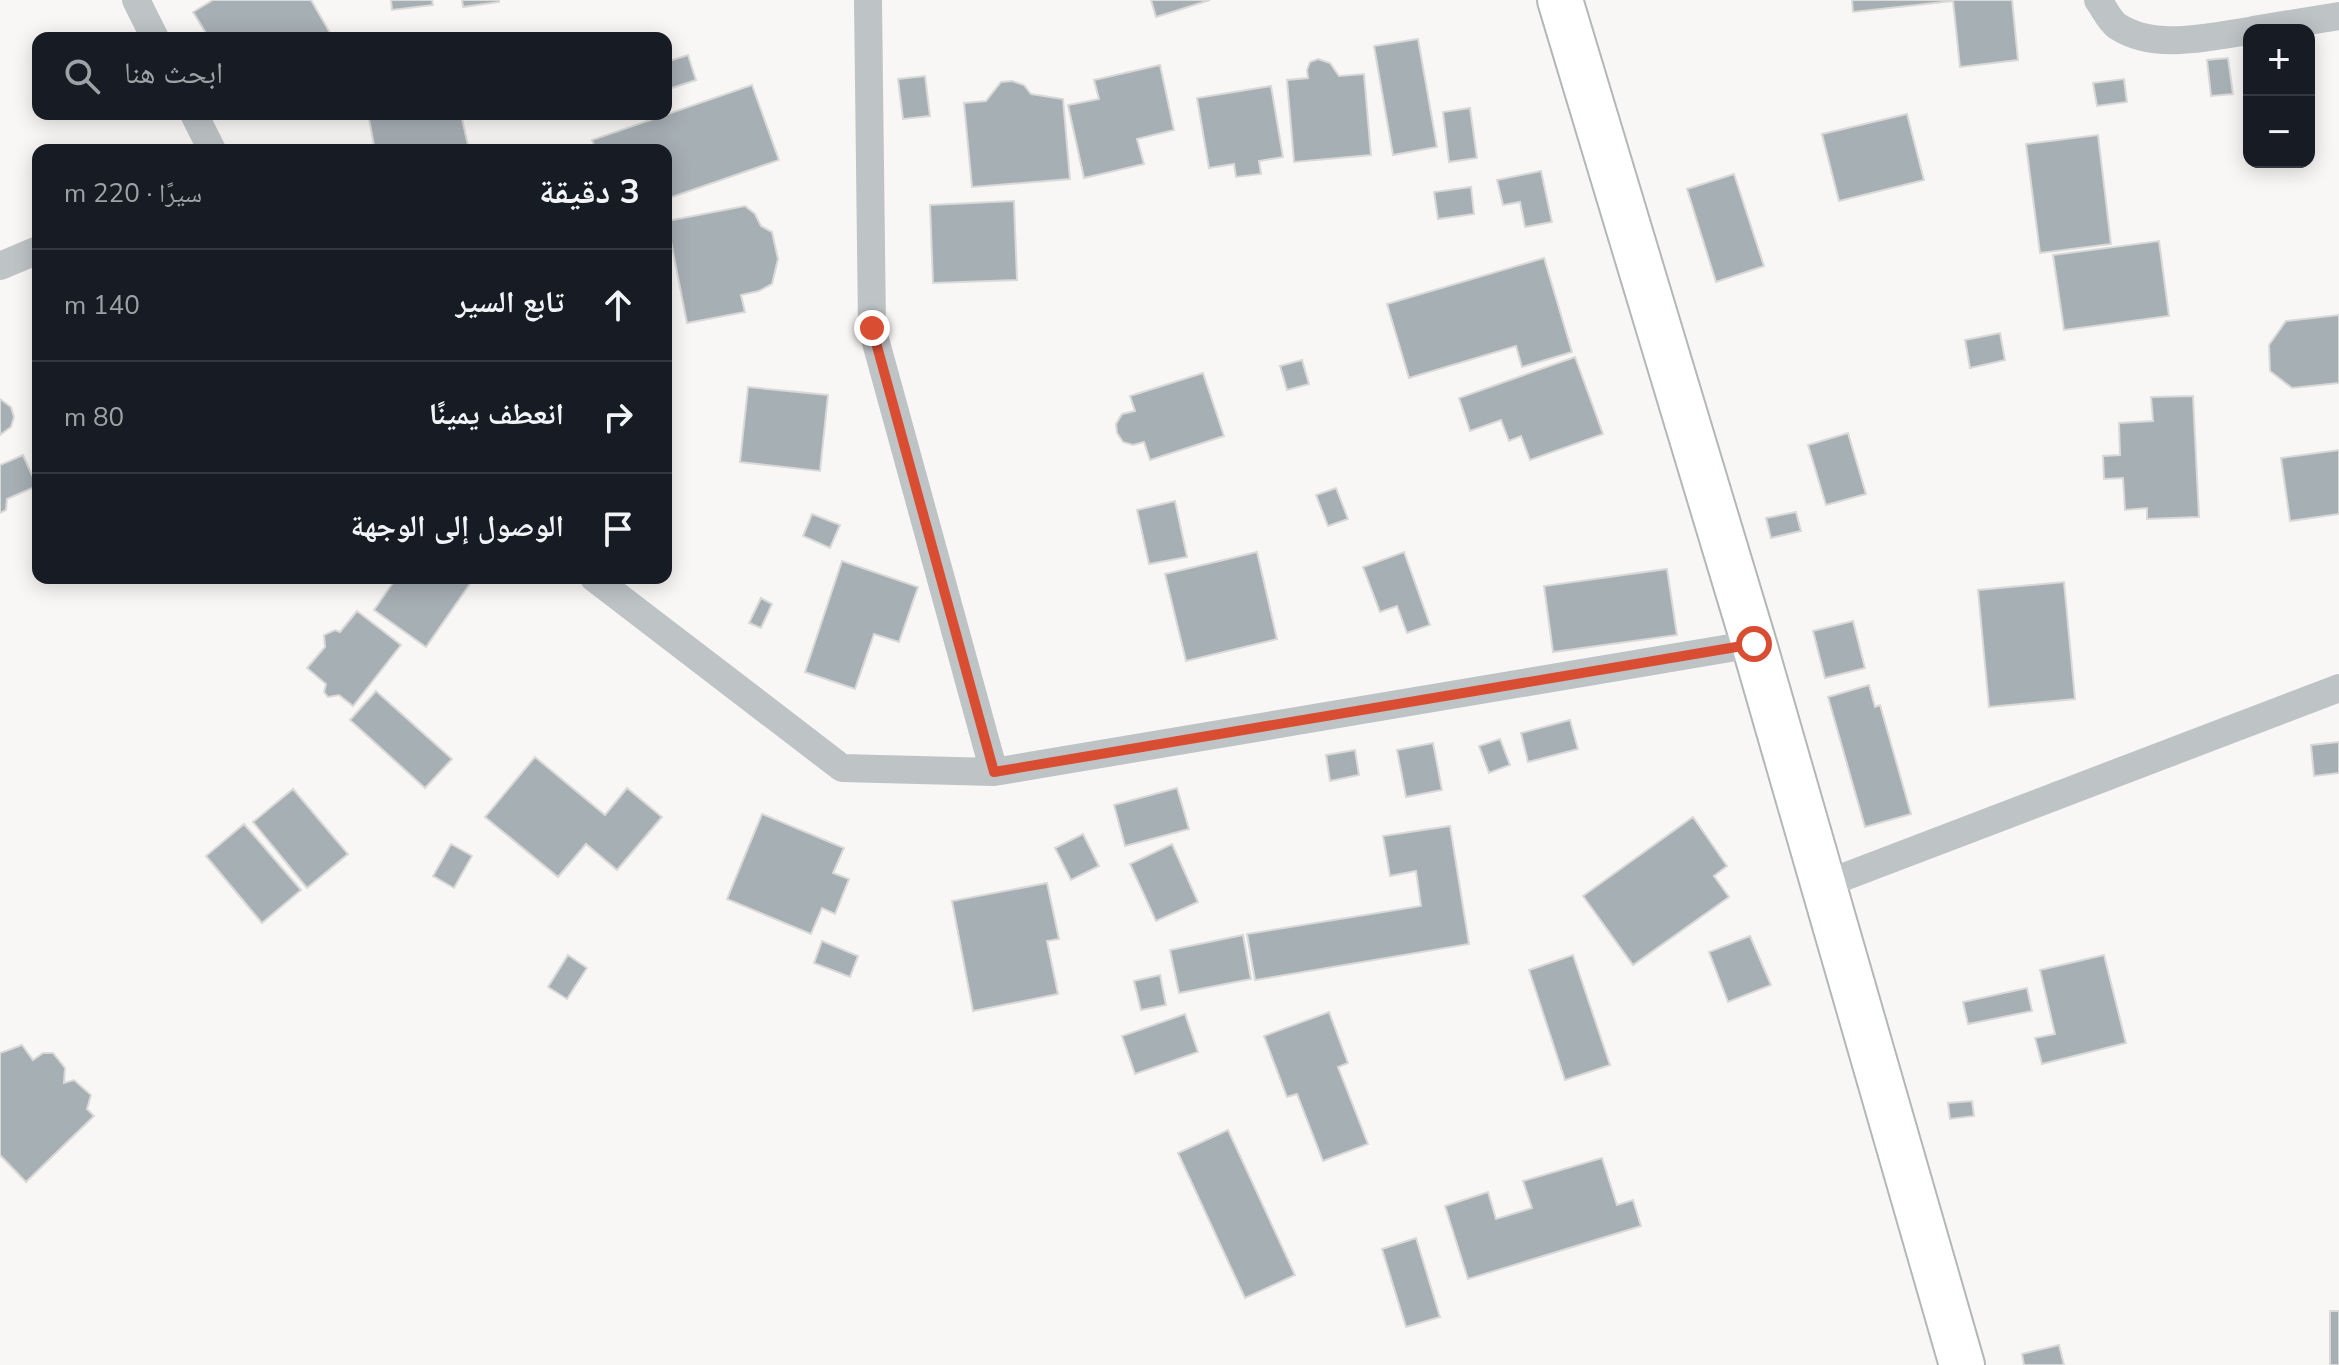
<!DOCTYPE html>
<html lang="ar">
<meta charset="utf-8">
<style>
:root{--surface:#171b24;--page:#20242c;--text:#f1f3f6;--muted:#9ea1a6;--line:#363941}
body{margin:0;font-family:"Nunito Sans","Noto Naskh Arabic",sans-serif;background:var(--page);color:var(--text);direction:rtl}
.controls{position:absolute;right:24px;top:24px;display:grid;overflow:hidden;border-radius:16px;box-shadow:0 4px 20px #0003}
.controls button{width:72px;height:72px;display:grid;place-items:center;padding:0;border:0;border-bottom:2px solid var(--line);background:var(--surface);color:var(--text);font:40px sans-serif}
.stop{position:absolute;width:24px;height:24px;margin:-18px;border:6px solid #d94e33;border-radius:50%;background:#fff}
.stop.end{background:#d94e33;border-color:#fff;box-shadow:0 2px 8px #0008}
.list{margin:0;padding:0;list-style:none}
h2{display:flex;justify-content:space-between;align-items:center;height:104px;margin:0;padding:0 32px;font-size:34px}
h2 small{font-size:26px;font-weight:400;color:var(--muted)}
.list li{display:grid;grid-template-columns:52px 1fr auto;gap:24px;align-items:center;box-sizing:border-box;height:112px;padding:0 32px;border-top:2px solid var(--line)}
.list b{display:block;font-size:30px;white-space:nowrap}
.list em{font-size:26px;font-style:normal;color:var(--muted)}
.icon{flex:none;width:44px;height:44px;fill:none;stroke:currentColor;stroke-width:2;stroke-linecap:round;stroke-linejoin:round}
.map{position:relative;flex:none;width:2339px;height:1365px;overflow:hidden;direction:ltr}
.search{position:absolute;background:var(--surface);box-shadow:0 4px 20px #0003;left:32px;top:32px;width:640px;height:88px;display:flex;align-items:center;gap:20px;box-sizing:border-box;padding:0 28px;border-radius:16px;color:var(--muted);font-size:30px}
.panel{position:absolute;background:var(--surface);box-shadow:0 4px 20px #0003;left:32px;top:144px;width:640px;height:440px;border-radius:16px;direction:rtl}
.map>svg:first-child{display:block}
.building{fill:#a6afb4;stroke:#d9d9d7;stroke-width:2}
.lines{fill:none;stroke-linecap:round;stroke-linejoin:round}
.trunk-casing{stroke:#b2b7b9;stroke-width:48}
.minor{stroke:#bec3c6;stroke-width:28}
.trunk{stroke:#fff;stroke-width:44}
.route{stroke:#d94e33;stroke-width:10}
</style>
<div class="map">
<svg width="2339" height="1365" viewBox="0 0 2339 1365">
<rect width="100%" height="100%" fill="#f8f7f5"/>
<!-- building -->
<path class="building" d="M213,0H311L333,38H209L193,12Z
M391,0H432L433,5L392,10Z
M462,0H499V2L463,7Z
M1151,0H1210L1156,17Z
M1852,0H2012L2018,60L1960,67L1953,1L1853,12Z
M1418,39L1437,147L1393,155L1374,46Z
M688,55L696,80L666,90V62Z
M2228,58L2233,94L2211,96L2207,60Z
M1318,59L1330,63L1339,76L1364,74L1371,155L1294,162L1287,80L1308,78L1307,70L1310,62Z
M1160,65L1174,130L1137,139L1144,164L1084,178L1068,105L1099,99L1094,80Z
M925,76L930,116L903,119L898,79Z
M2124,79L2127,102L2097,106L2093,83Z
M1012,81L1024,85L1031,94L1063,99L1070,179L972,187L964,103L986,101L1001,82Z
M752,85L779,160L666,199V150H596L592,140Z
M1271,86L1283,157L1259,161L1261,174L1236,177L1234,164L1209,168L1197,98Z
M1470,108L1477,158L1449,162L1443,112Z
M368,114H461L469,150H375Z
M1907,114L1924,180L1839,201L1822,134Z
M2098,135L2111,244L2040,253L2026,144Z
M1541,171L1552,222L1525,227L1520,202L1503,205L1497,180Z
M1734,174L1764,266L1716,282L1687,189Z
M1471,187L1474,214L1438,219L1434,192Z
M1014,201L1017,280L933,283L930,205Z
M745,206L755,214L761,226L772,232L778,259L772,284L759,291L741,295L745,312L687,323L667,221Z
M2159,241L2169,316L2064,330L2053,255Z
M1544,258L1572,352L1522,367L1516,346L1409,378L1387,304Z
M2339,315V383L2292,388L2270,371L2269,345L2286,321Z
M2000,333L2005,360L1970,368L1965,340Z
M1575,357L1603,434L1530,460L1521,436L1509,441L1501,420L1470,431L1459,398Z
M1302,360L1309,384L1287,390L1280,366Z
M1203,373L1224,436L1150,460L1144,442L1133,445L1123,442L1117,433L1116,424L1122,414L1135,411L1130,396Z
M748,387L828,395L820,471L740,462Z
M2193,396L2199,517L2147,519V508L2125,510L2123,478L2104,479L2103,456L2120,455L2119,423L2153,421L2151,397Z
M0,399L11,407L14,417L11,427L0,435Z
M1848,433L1866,494L1826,505L1808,445Z
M2339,450V514L2290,521L2281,458Z
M23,455L37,486L7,499L6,510L0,513V465Z
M1336,488L1348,519L1328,526L1316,495Z
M1175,501L1187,557L1149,564L1137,510Z
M1796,512L1801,531L1771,538L1766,518Z
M812,514L840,525L830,548L803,536Z
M1257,552L1277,639L1186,661L1165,574Z
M1404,552L1430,625L1407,633L1397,606L1380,612L1363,567Z
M842,561L918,587L899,642L874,634L855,689L805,672Z
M1667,569L1677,635L1553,652L1544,586Z
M388,578H474L426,647L374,610L392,584Z
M2064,582L2075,699L1989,707L1978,590Z
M761,598L772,604L761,628L749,623Z
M357,611L401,645L353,706L339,695L328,697L324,692L326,684L307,668L325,647L324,635L335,630L340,632Z
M1853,621L1865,668L1825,678L1813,631Z
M1869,685L1875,707L1880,705L1911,814L1865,827L1828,697Z
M376,691L452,759L425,788L350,720Z
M1570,720L1578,749L1528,762L1521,733Z
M1500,739L1510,765L1489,773L1479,746Z
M2339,742V773L2314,776L2311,745Z
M1433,743L1442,790L1406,797L1397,750Z
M1355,750L1359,775L1330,781L1326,755Z
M535,757L605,815L627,788L662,817L617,870L586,844L558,877L485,817Z
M1177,788L1189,829L1125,846L1114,805Z
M293,789L348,854L307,888L253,822Z
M762,814L844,848L833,873L849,879L835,914L822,908L811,934L727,899Z
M1693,817L1727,866L1714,876L1729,897L1633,965L1583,896Z
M244,824L301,890L262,923L206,856Z
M1450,826L1469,944L1255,980L1247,934L1421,906L1416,871L1390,876L1383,836Z
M1083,834L1099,866L1071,880L1055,848Z
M451,844L472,856L454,888L433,876Z
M1172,844L1198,902L1156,921L1130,864Z
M1047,883L1059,939L1047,941L1058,994L973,1011L952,901Z
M1243,935L1251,979L1179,993L1170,950Z
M1750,936L1771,985L1728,1002L1709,952Z
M822,941L858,956L850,977L814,963Z
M568,955L587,968L567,999L548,987Z
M1573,955L1610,1065L1565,1080L1529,970Z
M2104,955L2126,1043L2042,1064L2035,1038L2055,1034L2040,970Z
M1160,975L1166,1005L1141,1010L1134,981Z
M2027,988L2032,1011L1968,1024L1963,1002Z
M1329,1012L1348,1063L1338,1067L1368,1144L1323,1161L1297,1094L1287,1097L1264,1036Z
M1185,1014L1198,1052L1135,1074L1122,1036Z
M22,1045L33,1060L43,1053H53L65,1068L64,1083L74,1080L91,1095L87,1109L94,1116L26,1182L0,1155V1053Z
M1972,1101L1974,1116L1950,1119L1948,1103Z
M1228,1130L1295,1275L1245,1298L1178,1153Z
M1602,1158L1617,1205L1633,1200L1641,1226L1468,1279L1445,1206L1488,1192L1496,1219L1532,1208L1523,1181Z
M1416,1238L1440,1317L1406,1327L1382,1249Z
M2330,1311H2339V1365H2330Z
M2059,1345L2064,1365H2024L2022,1354Z"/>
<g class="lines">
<defs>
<path id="trunk" d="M1560,0L1754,644L1962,1365"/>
</defs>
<!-- trunk casing -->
<use href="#trunk" class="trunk-casing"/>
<!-- minor -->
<path class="minor" d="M136,0L155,38
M868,0L872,328L994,772
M2098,0C2104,8 2109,20 2117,26C2155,51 2207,37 2249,31
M2253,30L2339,16
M194,114L212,150
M0,266L38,250
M594,578L842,768L994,772L1754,644
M1823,885L2339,688"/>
<!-- trunk -->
<use href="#trunk" class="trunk"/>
</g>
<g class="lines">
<!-- route -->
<path class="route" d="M872,328L994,772L1754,644"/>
</g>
</svg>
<div class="controls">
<button>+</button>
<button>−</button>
</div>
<div class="stop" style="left:1754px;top:644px"></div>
<div class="stop end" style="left:872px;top:328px"></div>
<div class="search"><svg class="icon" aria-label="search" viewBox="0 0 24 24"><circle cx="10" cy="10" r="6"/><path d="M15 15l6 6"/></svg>ابحث هنا</div>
<section class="panel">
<h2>3 دقيقة<small>سيرًا · 220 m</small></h2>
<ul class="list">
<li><svg class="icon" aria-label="ahead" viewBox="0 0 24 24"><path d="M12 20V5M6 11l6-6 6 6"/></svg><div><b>تابع السير</b></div><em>140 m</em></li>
<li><svg class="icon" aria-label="right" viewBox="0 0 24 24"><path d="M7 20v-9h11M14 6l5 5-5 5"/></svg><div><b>انعطف يمينًا</b></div><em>80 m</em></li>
<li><svg class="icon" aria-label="arrive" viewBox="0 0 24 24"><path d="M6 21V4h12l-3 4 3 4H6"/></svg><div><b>الوصول إلى الوجهة</b></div></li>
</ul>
</section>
</div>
